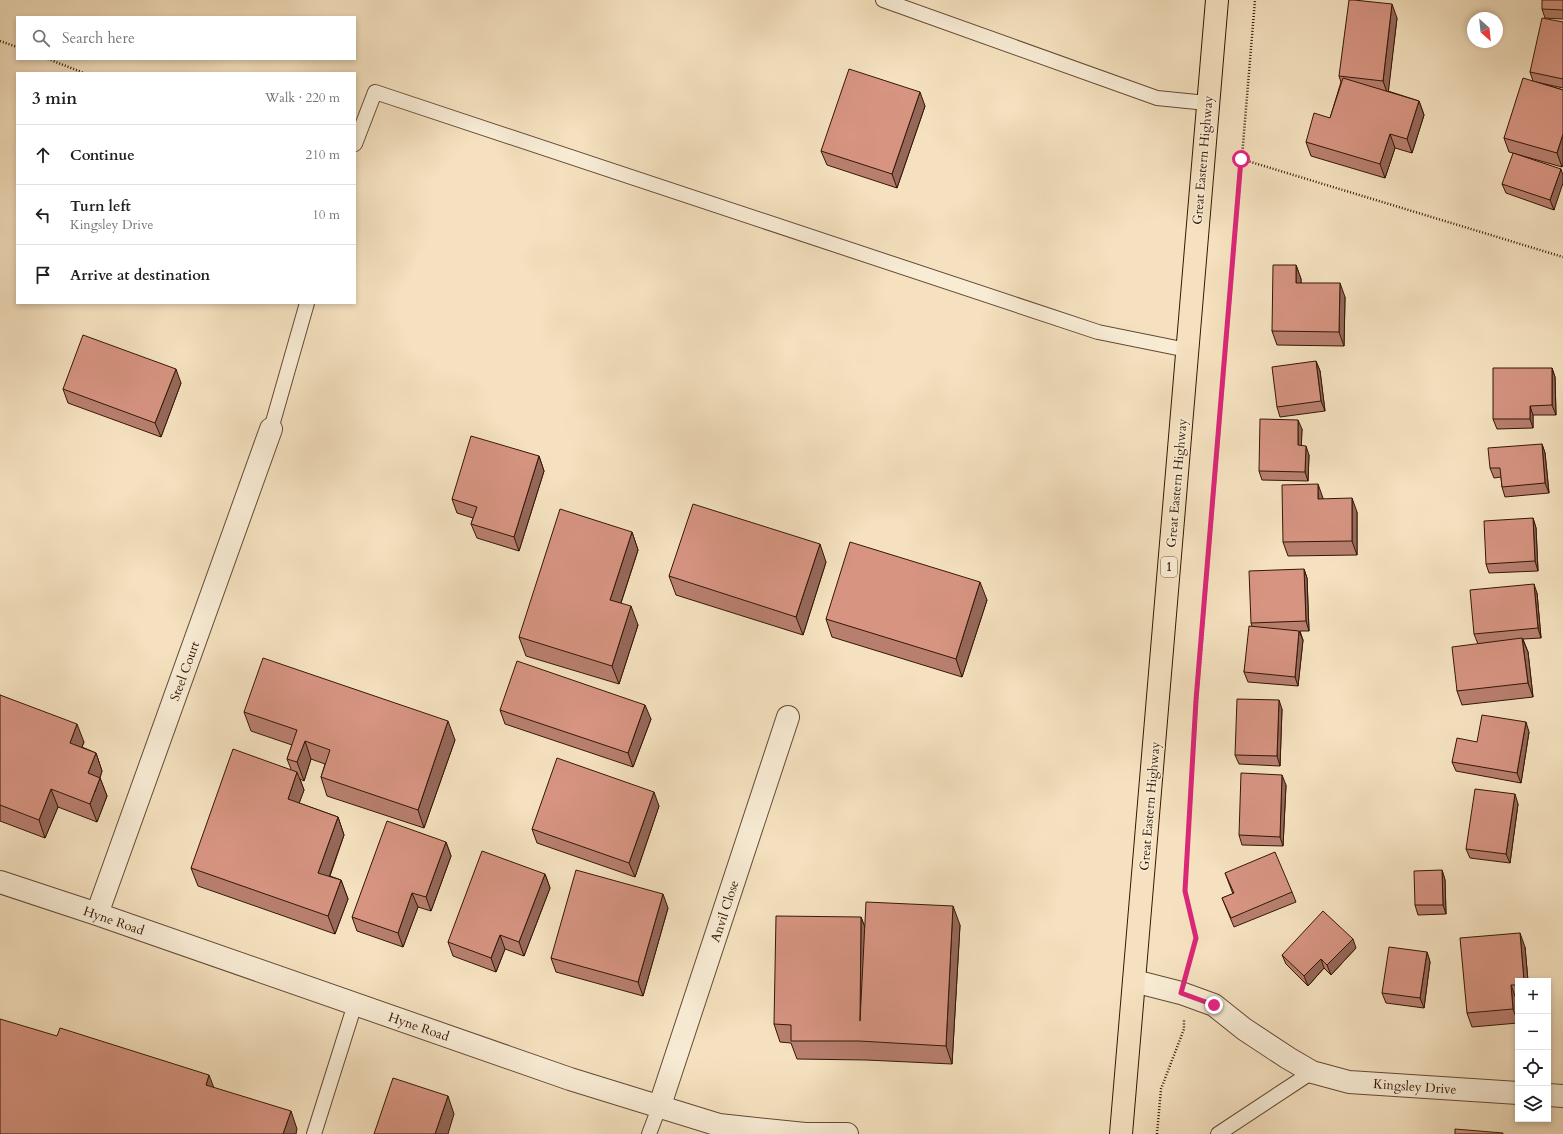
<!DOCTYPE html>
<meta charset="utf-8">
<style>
:root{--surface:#fff;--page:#f6f6f6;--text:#202124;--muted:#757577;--line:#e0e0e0}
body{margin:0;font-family:Cardo,serif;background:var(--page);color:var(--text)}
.controls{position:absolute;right:12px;bottom:12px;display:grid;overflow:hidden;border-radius:0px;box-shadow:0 2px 6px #0003}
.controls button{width:36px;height:36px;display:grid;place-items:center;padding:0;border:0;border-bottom:1px solid var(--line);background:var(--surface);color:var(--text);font:20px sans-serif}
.compass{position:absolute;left:1467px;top:12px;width:36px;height:36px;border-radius:50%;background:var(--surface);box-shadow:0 2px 6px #0003;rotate:153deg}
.stop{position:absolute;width:12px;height:12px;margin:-9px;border:3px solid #db2777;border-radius:50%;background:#fff}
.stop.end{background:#db2777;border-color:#fff;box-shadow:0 1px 4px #0008}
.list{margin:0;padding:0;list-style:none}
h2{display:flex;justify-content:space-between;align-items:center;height:52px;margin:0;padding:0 16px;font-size:17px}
h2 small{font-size:13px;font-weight:400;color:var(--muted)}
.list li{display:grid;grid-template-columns:26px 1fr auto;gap:12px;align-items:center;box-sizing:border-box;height:60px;padding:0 16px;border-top:1px solid var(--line)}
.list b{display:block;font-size:15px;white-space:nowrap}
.list p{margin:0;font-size:13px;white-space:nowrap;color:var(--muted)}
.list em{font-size:13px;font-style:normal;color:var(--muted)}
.icon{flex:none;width:22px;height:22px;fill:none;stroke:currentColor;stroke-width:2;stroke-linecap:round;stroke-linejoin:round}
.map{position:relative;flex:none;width:1563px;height:1134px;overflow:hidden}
.search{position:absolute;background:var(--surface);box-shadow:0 2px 6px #0003;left:16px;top:16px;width:340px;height:44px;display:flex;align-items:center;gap:10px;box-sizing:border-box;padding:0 14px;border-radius:0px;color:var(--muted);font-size:15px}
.panel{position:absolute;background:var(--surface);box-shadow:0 2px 6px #0003;left:16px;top:72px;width:340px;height:232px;border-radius:0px}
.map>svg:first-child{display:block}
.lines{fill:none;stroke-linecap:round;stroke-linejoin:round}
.lane-casing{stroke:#644a34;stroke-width:16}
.street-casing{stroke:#644a34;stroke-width:24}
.highway-casing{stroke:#341706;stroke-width:24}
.path{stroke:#341706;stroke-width:2.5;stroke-dasharray:1 2;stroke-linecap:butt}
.lane{stroke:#f8ecd5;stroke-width:14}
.street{stroke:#f8ecd5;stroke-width:22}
.highway{stroke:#f5e1bf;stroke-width:22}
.wall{fill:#b87f6f;stroke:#341706}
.shaded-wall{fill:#96685a;stroke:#341706}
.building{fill:#d69481;stroke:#341706}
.route{stroke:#db2777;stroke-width:5}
.labels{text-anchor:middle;stroke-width:3;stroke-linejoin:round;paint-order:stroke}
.shield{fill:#f8ecd5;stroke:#6f5744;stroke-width:1}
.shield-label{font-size:12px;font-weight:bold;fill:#341706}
.street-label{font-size:13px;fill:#341706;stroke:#f8ecd5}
</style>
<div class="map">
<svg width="1563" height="1134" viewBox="0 0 1563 1134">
<rect width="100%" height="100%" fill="#f5e1bf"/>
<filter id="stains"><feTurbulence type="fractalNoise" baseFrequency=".005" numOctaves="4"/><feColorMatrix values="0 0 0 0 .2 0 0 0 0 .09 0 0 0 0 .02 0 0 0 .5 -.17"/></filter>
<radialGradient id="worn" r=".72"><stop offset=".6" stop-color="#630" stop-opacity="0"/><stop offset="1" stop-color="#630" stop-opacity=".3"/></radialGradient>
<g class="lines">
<defs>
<path id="lane" d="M883,0L1157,98L1207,103
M355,144L375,92L1098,332L1187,350
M271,429L307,303
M314,1134L355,1004
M649,1134L660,1105
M1218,1134L1312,1072"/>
<path id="street" d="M0,882L97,914L570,1079L719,1125L805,1134H847
M97,914L271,429
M1134,981L1181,993L1214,1005L1244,1029L1288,1058L1312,1072L1349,1082L1518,1093
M1548,1095L1563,1096
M660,1105L788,717"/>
<path id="highway" d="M1121,1134L1217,0"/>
</defs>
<!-- lane casing -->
<use href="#lane" class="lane-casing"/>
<!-- street casing -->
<use href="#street" class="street-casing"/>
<!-- highway casing -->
<use href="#highway" class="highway-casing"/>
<!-- path -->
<path class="path" d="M0,41L17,47
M48,59L84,73
M1241,159L1563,257
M1188,969L1196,938L1185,891L1197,700L1255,0
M1157,1134L1161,1089L1184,1029V1019"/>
<!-- lane -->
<use href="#lane" class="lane"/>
<!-- street -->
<use href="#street" class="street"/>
<!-- highway -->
<use href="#highway" class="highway"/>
</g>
<!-- wall -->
<path class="wall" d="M1563,0V19L1545,18L1542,9Z
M1397,18L1388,91L1419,101L1424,115L1412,153L1395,148L1385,178L1311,156L1306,142L1330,118L1341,82L1339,76Z
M1563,22V88L1536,82L1563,90V165L1562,167L1509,152L1504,138L1533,81L1530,72Z
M925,106L897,188L827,165L821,151Z
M1561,169L1554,210L1506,193L1502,184Z
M1296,265L1301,279V283L1345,297L1344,346L1277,345L1272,331Z
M1316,361L1320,371L1325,411L1280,417L1277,407Z
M1552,368L1555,377L1556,415H1533V428L1497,429L1493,419Z
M181,383L161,437L68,403L63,389Z
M1302,429L1301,446L1309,455L1308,481L1262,480L1259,471Z
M1542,444L1545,453L1549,493L1505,497L1502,487L1501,477L1494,478L1490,468Z
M539,456L544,471L519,551L477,538L471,524L473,518L457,513L452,499Z
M1323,498V499L1357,512V555L1288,556L1283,542Z
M1533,518L1536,528L1538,571L1489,573L1486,564Z
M632,532L638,550L621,603L638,625L619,684L526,656L519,637Z
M826,562L803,635L676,595L669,576Z
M1304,569L1307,578L1309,631H1300L1303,640L1298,686L1248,682L1244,672L1252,626L1251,623Z
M1537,593L1541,638L1523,639L1528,652L1533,697L1462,705L1457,691L1478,644L1474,634Z
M987,600L962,677L832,637L826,619Z
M0,695L84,742L82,747L96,753L102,771L100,778L107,796L97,822L58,807L45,838L0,821Z
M1282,709L1280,766L1239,764L1235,755Z
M500,710L651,719L633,767L505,724Z
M244,712L455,740L424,828L327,796L321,777L325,764L311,759L304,781L300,779L304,790L299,803L338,817L344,835L330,876L341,880L348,899L335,934L198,886L191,868L291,769L287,759L292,745L251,731Z
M1529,732L1521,783L1456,771L1452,762L1477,742Z
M1286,785L1283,846L1242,845L1239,835Z
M1518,804L1510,863L1470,858L1466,849Z
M659,806L635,877L537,843L532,829Z
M446,842L451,856L431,911L418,907L403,947L357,931L352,917Z
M1442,870L1445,880L1446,914L1418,915L1415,905Z
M1225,873L1292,892L1296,902L1234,927L1222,898L1233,894Z
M545,874L550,888L524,956L505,949L496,972L453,956L448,942Z
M668,908L643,996L556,972L551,958Z
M861,917L865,928L960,925L952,1064L866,1060L797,1059L791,1043L780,1042L774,1024Z
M1525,947L1528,981H1518V999H1516L1518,1023L1472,1027L1467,1013Z
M1356,948L1331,975L1324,968L1308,986L1286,964L1282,955Z
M1427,952L1430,962L1424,1008L1386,1003L1382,993Z"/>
<!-- shaded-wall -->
<path class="shaded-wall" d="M1392,4L1397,18L1388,95L1383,81Z
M920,92L925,106L897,188L892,174Z
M1419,101L1424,115L1412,153L1407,139Z
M1390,134L1395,148L1385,178L1380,164Z
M1563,134V165L1562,167L1557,153Z
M1561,169L1563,175V183L1554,210L1550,200Z
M1296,265L1301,279V297L1296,283Z
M1340,283L1345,297L1344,346L1339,332Z
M1316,361L1320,371L1325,411L1321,401Z
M1552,368L1555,377L1556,415L1552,405Z
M176,369L181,383L161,437L155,423Z
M1530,406L1533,415V428L1530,419Z
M1298,420L1302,429L1301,455L1298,445Z
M1542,444L1545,453L1549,493L1545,483Z
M1306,446L1309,455L1308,481L1305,472Z
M539,456L544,471L519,551L514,537Z
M1318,484L1323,498V513L1318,499Z
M1352,498L1357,512V555L1352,541Z
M1533,518L1536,528L1538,571L1535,561Z
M632,532L638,550L616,618L610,600Z
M820,544L826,562L803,635L796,617Z
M1304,569L1307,578L1309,631L1306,621Z
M980,582L987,600L962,677L956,659Z
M1534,584L1537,593L1541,638L1538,628Z
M631,606L638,625L619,684L612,666Z
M1299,631L1303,640L1298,686L1295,677Z
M1522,638L1528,652L1533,697L1528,683Z
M1279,700L1282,709L1280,766L1277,756Z
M645,705L651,719L633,767L628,753Z
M448,721L455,740L424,828L418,810Z
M1526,722L1529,732L1521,783L1517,773Z
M77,724L84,742L76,761L70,743Z
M305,741L311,759L304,781L297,762Z
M96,753L102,771L95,792L88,773Z
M297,772L304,790L294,817L288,799Z
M1282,775L1286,785L1283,846L1280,837Z
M100,778L107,796L97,822L90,804Z
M51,789L58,807L45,838L39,820Z
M654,792L659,806L635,877L629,863Z
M1515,794L1518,804L1510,863L1506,854Z
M338,817L344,835L324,891L318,873Z
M446,842L451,856L431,911L426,897Z
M1442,870L1445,880L1446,914L1443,905Z
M545,874L550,888L524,956L519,942Z
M341,880L348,899L335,934L328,916Z
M412,893L418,907L403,947L398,933Z
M663,894L668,908L643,996L638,982Z
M953,906L960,925L952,1064L946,1046Z
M861,917L868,935L860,1021Z
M1520,933L1525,947L1528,981H1524Z
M500,935L505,949L496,972L491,958Z
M1353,939L1356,948L1331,975L1327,965Z
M1427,952L1430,962L1424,1008L1420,998Z
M1321,959L1324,968L1308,986L1304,976Z
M1511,985L1516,999L1518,1023L1513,1009Z
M209,1075L216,1093L206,1085Z
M448,1096L454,1114L448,1134H435Z
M291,1111L297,1129L296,1134H283Z"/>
<!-- building -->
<path class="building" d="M1349,0H1354L1392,4L1383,81L1339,76Z
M1542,0H1563V10L1542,9Z
M1542,18L1563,22V79L1530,72Z
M849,69L920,92L892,174L821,151Z
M1343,78L1419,101L1407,139L1390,134L1380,164L1306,142L1314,113L1330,118Z
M1523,78L1563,90V134L1557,153L1504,138Z
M1513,153L1561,169L1550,200L1502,184Z
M1273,265H1296V283H1340L1339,332L1272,331Z
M83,335L176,369L155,423L63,389Z
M1316,361L1321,401L1277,407L1272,367Z
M1493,368H1552V405L1530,406V419H1493Z
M1260,419L1298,420V445L1306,446L1305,472L1259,471Z
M471,436L539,456L514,537L471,524L477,507L452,499Z
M1542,444L1545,483L1502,487L1500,468H1490L1488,448Z
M1318,484V499L1352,498V541L1283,542L1282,485Z
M693,504L820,544L796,617L669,576Z
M560,509L632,532L610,600L631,606L612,666L519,637Z
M1533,518L1535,561L1486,564L1484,521Z
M850,542L980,582L956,659L826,619Z
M1304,569L1306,621L1251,623L1249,571Z
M1534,584L1538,628L1474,634L1470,590Z
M1249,626L1299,631L1295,677L1244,672Z
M1522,638L1528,683L1457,691L1452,647Z
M263,658L448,721L418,810L321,777L330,750L305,741L297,762L287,759L297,730L244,712Z
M517,661L645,705L628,753L500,710Z
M0,695L77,724L70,743L96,753L88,773L100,778L90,804L51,789L39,820L0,805Z
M1237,699L1279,700L1277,756L1235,755Z
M1482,715L1526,722L1517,773L1452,762L1457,738L1477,742Z
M233,749L297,772L288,799L338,817L318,873L341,880L328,916L191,868Z
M557,758L654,792L629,863L532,829Z
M1241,773L1282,775L1280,837L1239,835Z
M1475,789L1515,794L1506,854L1466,849Z
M387,821L446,842L426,897L412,893L398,933L352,917Z
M482,851L545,874L519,942L500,935L491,958L448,942Z
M1275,852L1292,892L1231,918L1222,898L1234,893L1225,873Z
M576,870L663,894L638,982L551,958Z
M1442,870L1443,905H1415L1414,871Z
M866,902L953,906L946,1046L859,1041H791V1025L774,1024L776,916L861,917L860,1021Z
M1323,911L1353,939L1327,965L1321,959L1304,976L1282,955Z
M1520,933L1524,981H1518V985H1511L1513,1009L1467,1013L1460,938Z
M1389,947L1427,952L1420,998L1382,993Z
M0,1019L57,1036L60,1028L209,1075L206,1085L291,1111L283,1134H0Z
M393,1078L448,1096L435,1134H374Z
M1455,1129L1503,1133V1134H1455Z"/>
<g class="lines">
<!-- route -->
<path class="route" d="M1214,1005L1181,993L1196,938L1185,891L1196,700L1241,159"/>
</g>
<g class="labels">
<!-- shield labels -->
<rect class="shield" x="1161" y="557" width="16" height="20" rx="3"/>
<g class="shield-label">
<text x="1169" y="571">1</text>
</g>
<!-- street labels -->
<g class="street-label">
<text transform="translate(1202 160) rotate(-85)" y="5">Great Eastern Highway</text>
<text transform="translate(1176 483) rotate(-85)" y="5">Great Eastern Highway</text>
<text transform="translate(184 671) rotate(-70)" y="5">Steel Court</text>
<text transform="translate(1149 806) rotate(-85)" y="5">Great Eastern Highway</text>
<text transform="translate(724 911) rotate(-72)" y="5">Anvil Close</text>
<text transform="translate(114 920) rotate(19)" y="5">Hyne Road</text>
<text transform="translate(419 1026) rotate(19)" y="5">Hyne Road</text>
<text transform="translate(1415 1086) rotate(4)" y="5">Kingsley Drive</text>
</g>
</g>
<rect width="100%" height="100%" filter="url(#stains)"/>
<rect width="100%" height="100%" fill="url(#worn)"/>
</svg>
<div class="controls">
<button>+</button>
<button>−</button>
<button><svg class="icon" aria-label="locate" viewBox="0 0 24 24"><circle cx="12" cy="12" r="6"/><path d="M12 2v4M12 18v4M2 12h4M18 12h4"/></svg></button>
<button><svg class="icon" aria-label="layers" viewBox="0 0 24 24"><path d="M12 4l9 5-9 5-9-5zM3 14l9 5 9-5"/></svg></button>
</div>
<svg class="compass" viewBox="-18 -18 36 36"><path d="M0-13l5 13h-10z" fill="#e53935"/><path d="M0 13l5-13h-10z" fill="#757577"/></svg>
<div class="stop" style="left:1241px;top:159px"></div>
<div class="stop end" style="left:1214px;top:1005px"></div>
<div class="search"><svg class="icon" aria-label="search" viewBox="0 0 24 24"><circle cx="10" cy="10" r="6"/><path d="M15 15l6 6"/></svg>Search here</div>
<section class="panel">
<h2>3 min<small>Walk · 220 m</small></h2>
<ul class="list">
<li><svg class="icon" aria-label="ahead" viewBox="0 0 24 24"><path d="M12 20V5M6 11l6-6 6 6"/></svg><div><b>Continue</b></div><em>210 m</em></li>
<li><svg class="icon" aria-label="left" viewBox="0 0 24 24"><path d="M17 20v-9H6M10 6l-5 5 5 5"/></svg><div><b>Turn left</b><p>Kingsley Drive</p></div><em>10 m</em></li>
<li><svg class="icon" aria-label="arrive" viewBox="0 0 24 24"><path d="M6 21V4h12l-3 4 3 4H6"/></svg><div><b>Arrive at destination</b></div></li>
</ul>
</section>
</div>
